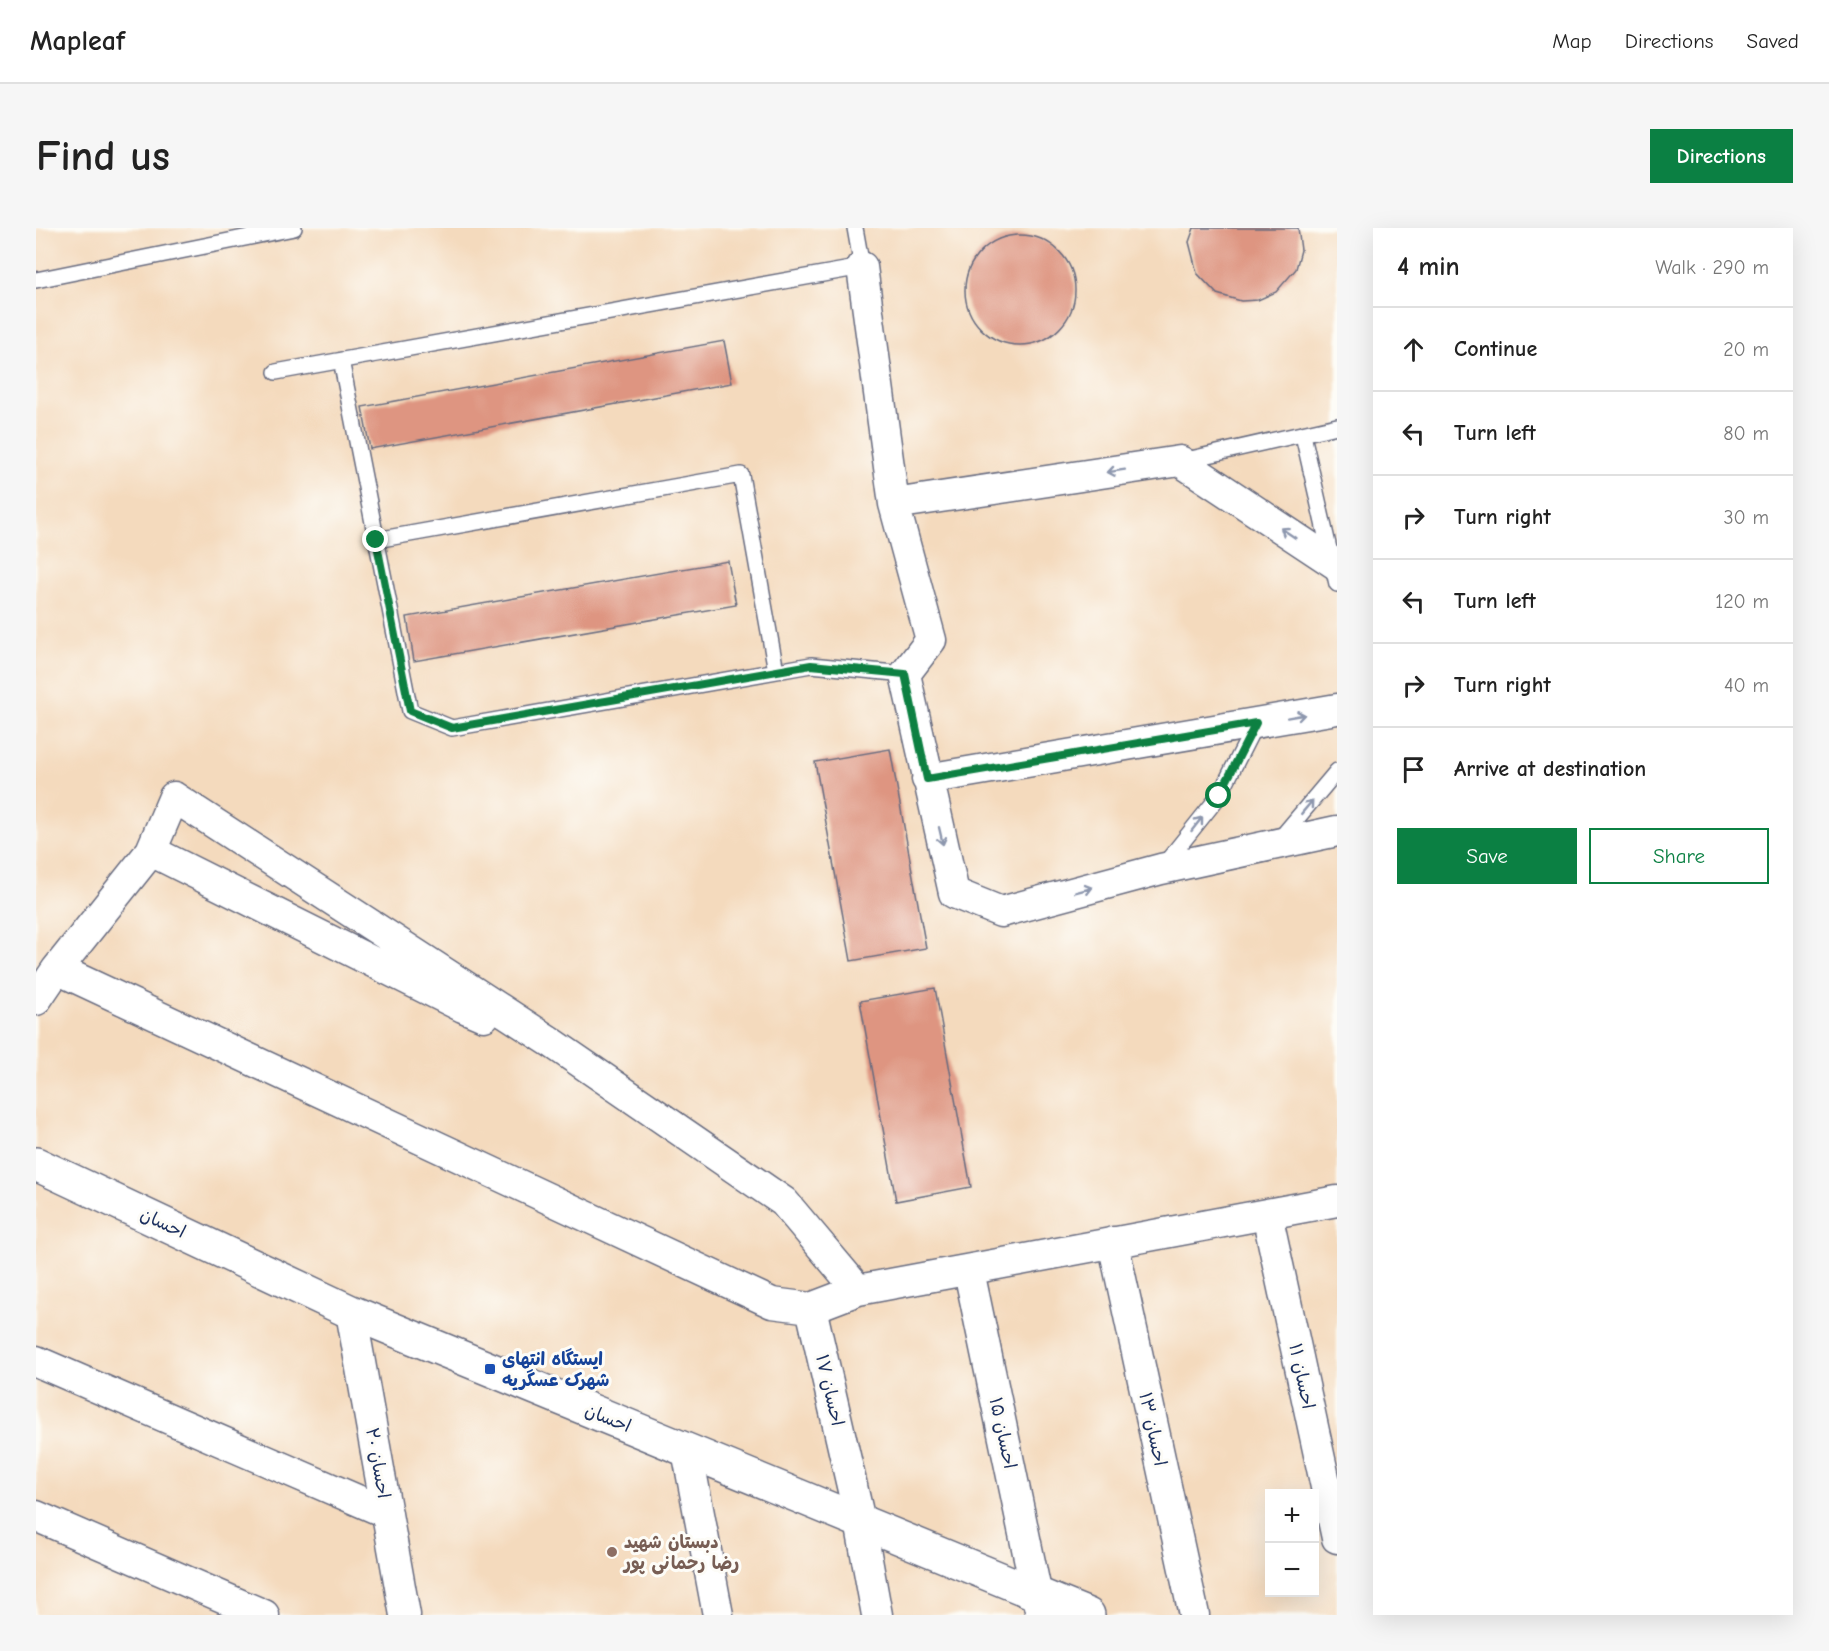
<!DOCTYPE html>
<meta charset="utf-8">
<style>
:root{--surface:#fff;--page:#f6f6f6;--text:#222;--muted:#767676;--line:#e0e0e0;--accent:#0b8043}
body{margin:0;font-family:"Comic Neue","Playpen Sans Arabic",sans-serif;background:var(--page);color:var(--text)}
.controls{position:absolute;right:18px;bottom:18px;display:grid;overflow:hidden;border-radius:0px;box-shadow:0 6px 24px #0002}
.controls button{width:54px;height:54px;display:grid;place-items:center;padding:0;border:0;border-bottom:2px solid var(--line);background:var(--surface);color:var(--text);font:30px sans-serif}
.stop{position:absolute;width:18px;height:18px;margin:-14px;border:4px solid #0b8043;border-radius:50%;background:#fff}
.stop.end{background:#0b8043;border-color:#fff;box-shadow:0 2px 6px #0008}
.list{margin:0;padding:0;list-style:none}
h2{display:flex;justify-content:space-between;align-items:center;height:78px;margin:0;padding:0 24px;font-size:26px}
h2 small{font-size:20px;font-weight:400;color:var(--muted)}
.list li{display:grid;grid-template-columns:39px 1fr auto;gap:18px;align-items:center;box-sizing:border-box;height:84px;padding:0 24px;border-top:2px solid var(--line)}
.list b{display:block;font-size:22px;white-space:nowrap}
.list em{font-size:20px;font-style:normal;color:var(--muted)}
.actions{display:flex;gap:12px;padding:18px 24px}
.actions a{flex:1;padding:14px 0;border:2px solid var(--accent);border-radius:0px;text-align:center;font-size:21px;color:var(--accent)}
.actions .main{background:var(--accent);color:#fff}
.icon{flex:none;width:33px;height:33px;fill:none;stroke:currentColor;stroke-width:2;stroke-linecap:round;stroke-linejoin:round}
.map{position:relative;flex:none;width:1301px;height:1387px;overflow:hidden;border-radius:0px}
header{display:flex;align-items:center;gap:36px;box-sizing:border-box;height:84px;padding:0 30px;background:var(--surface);border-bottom:2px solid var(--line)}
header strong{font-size:28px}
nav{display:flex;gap:33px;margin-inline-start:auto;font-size:21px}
.intro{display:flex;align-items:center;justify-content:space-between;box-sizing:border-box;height:144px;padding:0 36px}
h1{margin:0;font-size:42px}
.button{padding:15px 27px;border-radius:0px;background:var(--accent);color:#fff;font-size:21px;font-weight:700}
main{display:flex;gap:36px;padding:0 36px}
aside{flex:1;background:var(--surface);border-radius:0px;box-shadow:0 6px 24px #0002}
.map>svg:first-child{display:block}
.building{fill:#de9581}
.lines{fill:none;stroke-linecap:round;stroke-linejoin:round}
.lane-casing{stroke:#676b7f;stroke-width:18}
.street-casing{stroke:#676b7f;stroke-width:33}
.secondary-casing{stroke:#676b7f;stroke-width:36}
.lane{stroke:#fff;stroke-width:15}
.street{stroke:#fff;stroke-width:30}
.secondary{stroke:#fff;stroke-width:33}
.oneway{stroke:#8d97ae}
.route{stroke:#0b8043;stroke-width:8}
.transit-dot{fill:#1a4fb4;stroke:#fdfcf7;stroke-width:2}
.education-dot{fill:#8d6e63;stroke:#fdfcf7;stroke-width:2}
.labels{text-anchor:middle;stroke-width:6;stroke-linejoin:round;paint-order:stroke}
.street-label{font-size:18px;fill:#1b2f5e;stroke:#fdfcf7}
.transit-label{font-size:18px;font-weight:bold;fill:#164399;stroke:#fdfcf7;text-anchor:start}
.education-label{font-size:18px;font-weight:bold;fill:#785e54;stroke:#fdfcf7;text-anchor:start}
</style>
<header>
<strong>Mapleaf</strong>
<nav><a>Map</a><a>Directions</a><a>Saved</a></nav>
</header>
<div class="intro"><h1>Find us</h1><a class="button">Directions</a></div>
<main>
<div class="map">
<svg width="1301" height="1387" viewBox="0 0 1301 1387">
<rect width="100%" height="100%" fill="#fdfcf7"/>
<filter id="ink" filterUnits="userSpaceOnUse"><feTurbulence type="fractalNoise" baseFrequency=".0167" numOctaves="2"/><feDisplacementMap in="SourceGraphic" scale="12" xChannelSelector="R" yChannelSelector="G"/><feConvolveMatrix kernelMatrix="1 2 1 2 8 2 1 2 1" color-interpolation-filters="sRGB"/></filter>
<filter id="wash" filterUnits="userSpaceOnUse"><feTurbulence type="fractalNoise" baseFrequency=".008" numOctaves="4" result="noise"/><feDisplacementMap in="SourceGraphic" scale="24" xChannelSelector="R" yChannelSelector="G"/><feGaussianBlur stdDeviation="1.35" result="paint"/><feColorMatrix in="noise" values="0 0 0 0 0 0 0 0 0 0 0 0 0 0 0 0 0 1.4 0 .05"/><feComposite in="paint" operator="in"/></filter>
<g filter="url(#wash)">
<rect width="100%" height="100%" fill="#f4dabd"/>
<g id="blocks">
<!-- building -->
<path class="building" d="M1158,0H1262L1265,22L1260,41L1240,64L1222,72L1205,73L1181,66L1161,45L1153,14Z
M929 62a55 55 0 1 1 110 0a55 55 0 1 1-110 0Z
M688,113L696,155L334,221L326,179Z
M692,333L700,377L378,433L371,389Z
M854,521L890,720L815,733L779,534Z
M899,760L935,959L860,973L824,773Z"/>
</g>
</g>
<g filter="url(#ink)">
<use href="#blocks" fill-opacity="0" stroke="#676b7f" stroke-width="1.5"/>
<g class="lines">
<defs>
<path id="lane" d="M0,52L258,0
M305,132L374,483L416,500L775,437L869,446
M240,144L826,39L819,0
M1267,207L1301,356
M1146,233L1301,198
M340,312L705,247L740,443
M1242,613L1301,543
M1128,637L1183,568L1220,495"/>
<path id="street" d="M826,39L858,276L895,412L869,446L918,665L965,684L1125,641L1301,603
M858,276L1144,233L1301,337
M891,551L1301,481
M115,623L427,779L448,788
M21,741L736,1075L775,1080
M0,772L21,741L115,623L138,569L515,814L748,974L822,1062L1301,973
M1231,986L1301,1310
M1077,1014L1158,1387
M933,1043L1005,1387
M822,1062L775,1080L824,1293L841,1387
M315,1084L369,1387
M0,1133L351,1285
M651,1222L682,1387
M0,1288L228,1387"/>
<path id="secondary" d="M0,936L315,1084L1052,1387"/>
</defs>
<!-- lane casing -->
<use href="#lane" class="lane-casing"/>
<!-- street casing -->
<use href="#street" class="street-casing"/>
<!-- secondary casing -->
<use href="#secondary" class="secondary-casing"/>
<!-- lane -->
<use href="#lane" class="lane"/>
<!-- street -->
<use href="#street" class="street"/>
<!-- secondary -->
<use href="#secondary" class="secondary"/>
</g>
<!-- one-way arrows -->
<defs><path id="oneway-shaft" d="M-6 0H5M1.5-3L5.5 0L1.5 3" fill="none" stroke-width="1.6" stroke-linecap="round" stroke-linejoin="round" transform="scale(1.5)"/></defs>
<g class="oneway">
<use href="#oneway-shaft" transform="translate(1080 243) rotate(171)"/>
<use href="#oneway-shaft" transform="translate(1252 305) rotate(-146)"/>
<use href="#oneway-shaft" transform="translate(1260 488) rotate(-10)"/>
<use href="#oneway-shaft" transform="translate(1271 579) rotate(-50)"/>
<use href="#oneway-shaft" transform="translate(1161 596) rotate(-52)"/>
<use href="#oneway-shaft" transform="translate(905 608) rotate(77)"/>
<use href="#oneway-shaft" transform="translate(1048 662) rotate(-15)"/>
</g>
</g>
<g class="lines" filter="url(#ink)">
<!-- route -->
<path class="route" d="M340,312L374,483L416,500L775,437L869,446L891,551L1220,495L1183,568"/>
</g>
<!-- markers -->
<rect class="transit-dot" x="448" y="1135" width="12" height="12" rx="3"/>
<circle class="education-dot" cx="576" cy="1324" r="6"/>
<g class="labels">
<!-- street labels -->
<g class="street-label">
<text transform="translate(127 995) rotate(25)" y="6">احسان</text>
<text transform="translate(1266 1148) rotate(78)" y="6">احسان ۱۱</text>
<text transform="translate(794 1162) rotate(77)" y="6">احسان ۱۷</text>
<text transform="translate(572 1190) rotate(22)" y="6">احسان</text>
<text transform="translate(1117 1201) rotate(78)" y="6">احسان ۱۳</text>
<text transform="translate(967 1205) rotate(78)" y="6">احسان ۱۵</text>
<text transform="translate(342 1235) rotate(80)" y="6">احسان ۲۰</text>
</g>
<!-- transit labels -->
<g class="transit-label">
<text x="466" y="1137">ایستگاه انتهای<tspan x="466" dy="21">شهرک عسگریه</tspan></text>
</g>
<!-- education labels -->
<g class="education-label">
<text x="588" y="1320">دبستان شهید<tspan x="588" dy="21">رضا رحمانی پور</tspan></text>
</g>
</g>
</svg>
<div class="controls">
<button>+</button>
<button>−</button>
</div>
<div class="stop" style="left:1183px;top:568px"></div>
<div class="stop end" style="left:340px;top:312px"></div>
</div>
<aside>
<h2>4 min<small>Walk · 290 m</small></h2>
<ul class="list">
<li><svg class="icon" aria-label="ahead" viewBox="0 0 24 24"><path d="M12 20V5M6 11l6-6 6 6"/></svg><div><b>Continue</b></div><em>20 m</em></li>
<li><svg class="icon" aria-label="left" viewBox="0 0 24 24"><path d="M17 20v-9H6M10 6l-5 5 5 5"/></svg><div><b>Turn left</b></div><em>80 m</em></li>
<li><svg class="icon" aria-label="right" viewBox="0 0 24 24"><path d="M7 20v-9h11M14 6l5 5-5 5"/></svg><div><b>Turn right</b></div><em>30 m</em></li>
<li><svg class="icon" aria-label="left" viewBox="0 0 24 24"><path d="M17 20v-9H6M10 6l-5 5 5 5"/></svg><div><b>Turn left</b></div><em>120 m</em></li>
<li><svg class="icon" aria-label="right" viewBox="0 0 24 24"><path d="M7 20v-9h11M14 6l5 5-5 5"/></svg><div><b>Turn right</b></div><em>40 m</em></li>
<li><svg class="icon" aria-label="arrive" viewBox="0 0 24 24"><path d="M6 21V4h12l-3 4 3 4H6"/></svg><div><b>Arrive at destination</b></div></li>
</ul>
<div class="actions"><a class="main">Save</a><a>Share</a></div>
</aside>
</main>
